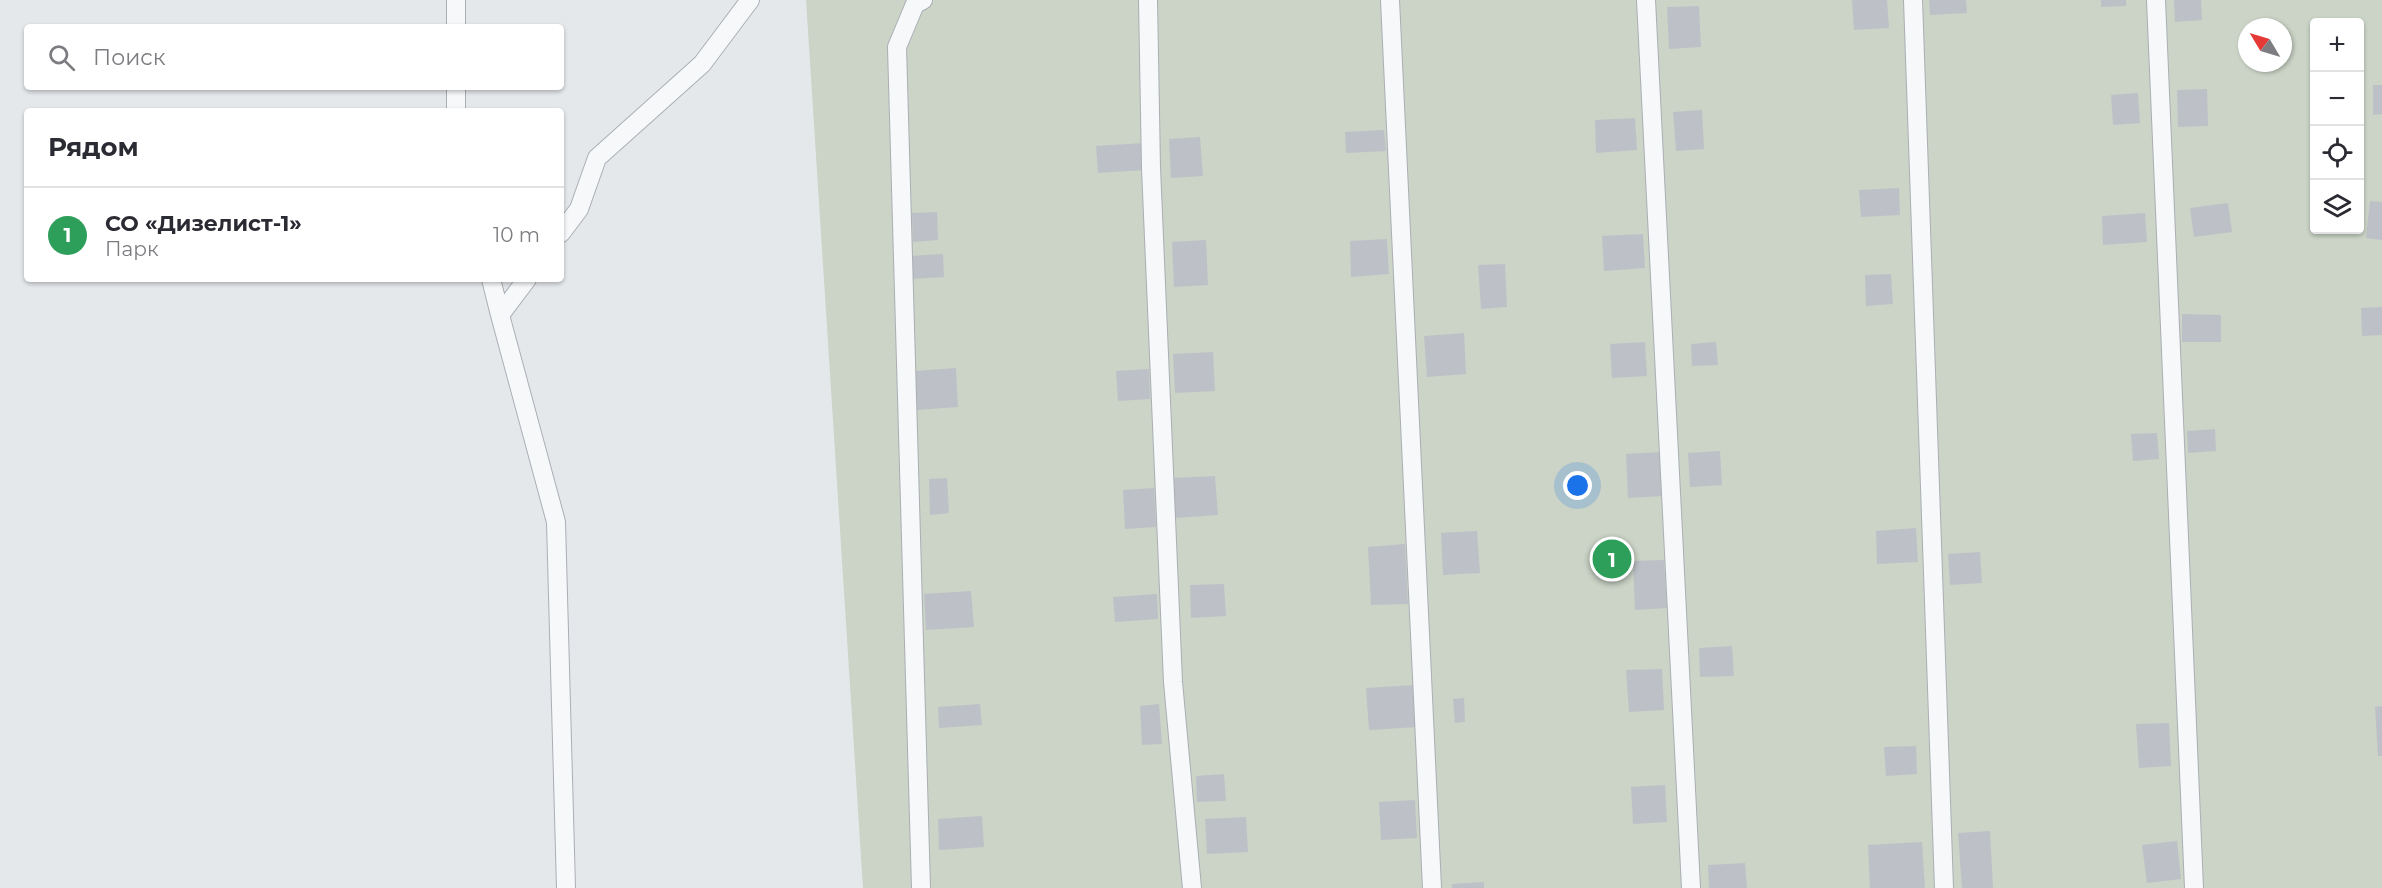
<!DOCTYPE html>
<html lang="ru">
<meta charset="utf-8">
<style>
:root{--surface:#fff;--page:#f2f2f3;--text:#2b2b33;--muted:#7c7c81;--line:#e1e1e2;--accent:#c05a70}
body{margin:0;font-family:Montserrat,sans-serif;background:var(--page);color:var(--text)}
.controls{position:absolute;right:18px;top:18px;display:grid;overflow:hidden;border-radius:6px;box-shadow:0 2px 4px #0004}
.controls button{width:54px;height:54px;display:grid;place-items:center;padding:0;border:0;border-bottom:2px solid var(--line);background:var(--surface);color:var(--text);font:30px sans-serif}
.compass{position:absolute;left:2238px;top:18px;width:54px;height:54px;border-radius:50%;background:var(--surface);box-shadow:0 2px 4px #0004;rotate:308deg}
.you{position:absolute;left:1578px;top:486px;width:21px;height:21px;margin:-15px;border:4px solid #fff;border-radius:50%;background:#1a73e8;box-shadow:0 0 0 9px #1a73e833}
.badge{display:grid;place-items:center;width:39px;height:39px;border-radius:50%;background:var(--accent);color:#fff;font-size:20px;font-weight:700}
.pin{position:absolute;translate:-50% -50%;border:3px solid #fff;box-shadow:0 2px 6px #0006}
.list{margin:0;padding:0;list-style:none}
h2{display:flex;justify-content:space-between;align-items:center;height:78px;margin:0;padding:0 24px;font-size:26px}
h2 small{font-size:20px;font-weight:400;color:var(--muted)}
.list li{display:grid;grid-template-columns:39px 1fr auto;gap:18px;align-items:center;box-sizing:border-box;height:96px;padding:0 24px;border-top:2px solid var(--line)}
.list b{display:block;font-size:22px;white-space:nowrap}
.list p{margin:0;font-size:20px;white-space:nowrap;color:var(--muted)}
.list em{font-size:20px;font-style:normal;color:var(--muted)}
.icon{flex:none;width:33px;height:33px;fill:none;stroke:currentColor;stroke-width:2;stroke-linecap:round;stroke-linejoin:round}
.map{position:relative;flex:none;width:2382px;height:888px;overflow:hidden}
.search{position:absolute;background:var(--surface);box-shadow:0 2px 4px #0004;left:24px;top:24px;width:540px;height:66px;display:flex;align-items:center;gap:15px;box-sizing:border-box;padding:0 21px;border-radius:6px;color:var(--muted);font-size:22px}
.panel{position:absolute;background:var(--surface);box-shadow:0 2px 4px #0004;left:24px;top:108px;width:540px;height:174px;border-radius:6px}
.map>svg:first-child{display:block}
.green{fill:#cbd4c7;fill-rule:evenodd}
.building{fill:#bdc1c7}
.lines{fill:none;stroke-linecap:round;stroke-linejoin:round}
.lane-casing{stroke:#aaafb5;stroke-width:20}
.lane{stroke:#f7f8fa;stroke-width:18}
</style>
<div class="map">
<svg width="2382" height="888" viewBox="0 0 2382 888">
<rect width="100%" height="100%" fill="#e5e8eb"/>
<!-- green -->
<path class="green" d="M806,0H2382V888H863ZM2314,22H2360V230H2314ZM2247,27H2283V63H2247Z"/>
<!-- building -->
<path class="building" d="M1852,0H1887L1889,28L1854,30Z
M1929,0H1966L1967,13L1930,15Z
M2101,0H2126V6L2101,7Z
M2174,0H2201L2202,20L2175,22Z
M1699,6L1701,47L1669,49L1667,7Z
M2373,85H2382V114L2373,115Z
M2207,89L2208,126L2178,127L2177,90Z
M2138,93L2140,123L2113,125L2111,95Z
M1702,110L1704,149L1676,151L1673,112Z
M1635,118L1637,150L1596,153L1595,120Z
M1384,130L1386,151L1346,153L1345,132Z
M1200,137L1203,176L1171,178L1169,139Z
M1144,143L1145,170L1098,173L1096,146Z
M1899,188L1900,215L1861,217L1859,190Z
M2370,201L2382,202V240L2366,238Z
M2228,203L2232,232L2194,237L2190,208Z
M937,212L938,240L913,242L912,213Z
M2145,213L2147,242L2103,245L2102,216Z
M1643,234L1645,268L1604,271L1602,236Z
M1387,239L1389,274L1351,277L1350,241Z
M1206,240L1208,285L1174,287L1172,242Z
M943,254L944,277L911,279L909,256Z
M1505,264L1507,307L1481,309L1478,265Z
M1891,274L1893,304L1866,306L1865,275Z
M2382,307V335L2362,336L2361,308Z
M2182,314L2221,315V342H2182Z
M1464,333L1466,374L1427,377L1424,336Z
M1645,342L1647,376L1612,378L1610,344Z
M1716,342L1718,365L1692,366L1691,344Z
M1213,352L1215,391L1175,393L1173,354Z
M956,368L958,407L917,410L915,371Z
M1149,369L1150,399L1118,401L1116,371Z
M2215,429L2216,451L2188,453L2187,431Z
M2157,433L2159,459L2133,461L2131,434Z
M1720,451L1722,485L1690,487L1688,453Z
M1660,452L1663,496L1628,498L1626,454Z
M1215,476L1218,515L1175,518L1173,478Z
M947,478L949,513L930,515L929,479Z
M1154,488L1156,527L1125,529L1123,490Z
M1916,528L1918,562L1877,564L1876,531Z
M1477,531L1480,573L1443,575L1441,533Z
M1405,544L1408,604L1371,605L1368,547Z
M1980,552L1982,583L1950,585L1948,554Z
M1664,560L1667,608L1635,610L1633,561Z
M1224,584L1226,616L1191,618L1190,585Z
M971,591L974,627L926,630L924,594Z
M1157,594L1158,619L1115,622L1113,597Z
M1732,646L1734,676L1700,677L1699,648Z
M1662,669L1664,710L1629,712L1626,670Z
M1416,685L1418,727L1369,730L1366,688Z
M1464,698L1465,722L1455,723L1453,699Z
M980,704L982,725L939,728L938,707Z
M1159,704L1162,744L1142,745L1140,706Z
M2382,706V756H2378L2375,707Z
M2169,723L2171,766L2139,768L2136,724Z
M1916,746L1917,774L1886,776L1884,747Z
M1224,774L1226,801L1197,802L1196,776Z
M1665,785L1667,822L1633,824L1631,787Z
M1415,800L1417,838L1381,840L1379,802Z
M982,816L984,847L939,850L938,819Z
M1246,817L1248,852L1207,854L1205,819Z
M1990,831L1993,888H1962L1958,833Z
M2177,841L2181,879L2147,883L2142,845Z
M1922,842L1925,888H1870L1868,845Z
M1745,863L1747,888H1709L1708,865Z
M1484,882V888H1452V884Z"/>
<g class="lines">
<defs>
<path id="lane" d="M1148,0L1151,168L1173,682L1192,888
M1390,0L1432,888
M1646,0L1691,888
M1913,0L1944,888
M2156,0L2194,888
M456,27V0
M456,111V87
M561,233L579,209L597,158L702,64L750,0
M491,279L500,315
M527,279L500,315L556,522L566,888
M921,888L897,47L915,4L923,0"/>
</defs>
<!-- lane casing -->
<use href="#lane" class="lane-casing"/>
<!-- lane -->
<use href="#lane" class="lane"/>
</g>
</svg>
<div class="controls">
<button>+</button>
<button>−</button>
<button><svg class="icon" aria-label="locate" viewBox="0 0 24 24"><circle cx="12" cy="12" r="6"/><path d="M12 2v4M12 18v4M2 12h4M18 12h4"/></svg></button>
<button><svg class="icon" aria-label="layers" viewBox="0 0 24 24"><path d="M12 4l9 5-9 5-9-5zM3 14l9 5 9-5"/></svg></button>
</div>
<svg class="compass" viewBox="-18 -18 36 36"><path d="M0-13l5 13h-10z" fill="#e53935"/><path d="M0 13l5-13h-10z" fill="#7c7c81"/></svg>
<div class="you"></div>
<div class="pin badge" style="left:1612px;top:559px;background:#2e9e5b">1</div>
<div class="search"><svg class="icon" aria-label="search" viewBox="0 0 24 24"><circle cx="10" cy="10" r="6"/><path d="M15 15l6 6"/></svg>Поиск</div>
<section class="panel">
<h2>Рядом<small></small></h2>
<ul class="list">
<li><span class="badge" style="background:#2e9e5b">1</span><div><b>СО «Дизелист-1»</b><p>Парк</p></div><em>10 m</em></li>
</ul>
</section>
</div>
